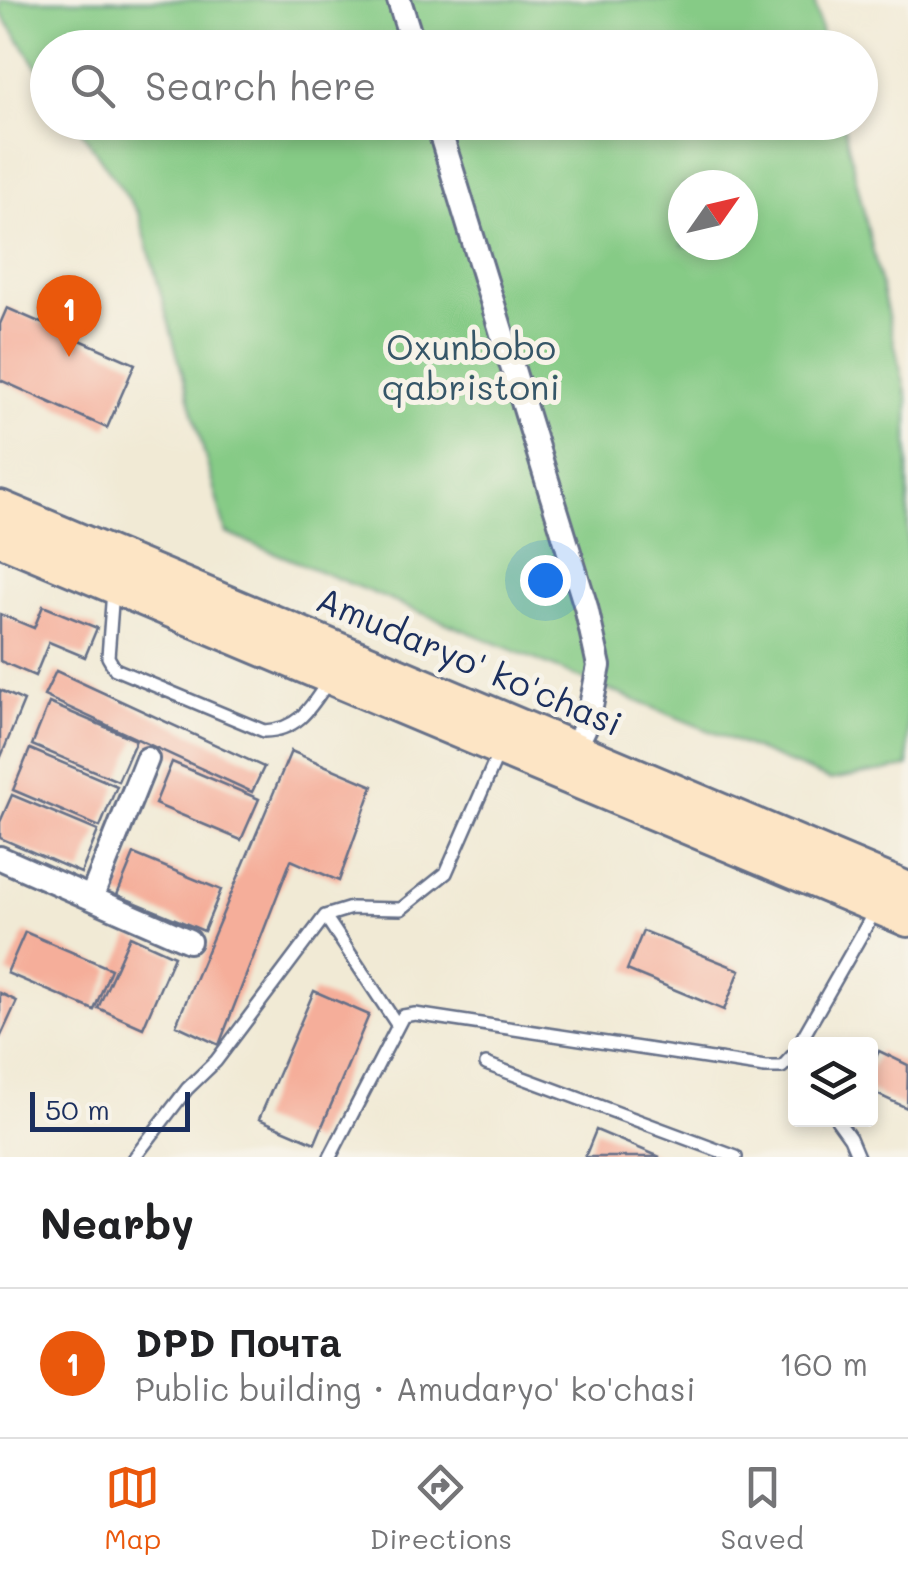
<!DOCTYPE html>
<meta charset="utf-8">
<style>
:root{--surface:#fff;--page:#f2f2f2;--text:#202124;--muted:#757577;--line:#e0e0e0;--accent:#ea580c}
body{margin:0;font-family:Mali,sans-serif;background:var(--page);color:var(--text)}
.controls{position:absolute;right:30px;bottom:30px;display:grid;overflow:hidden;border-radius:10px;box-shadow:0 5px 15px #0003}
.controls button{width:90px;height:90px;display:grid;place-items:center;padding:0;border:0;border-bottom:2px solid var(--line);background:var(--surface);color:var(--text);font:50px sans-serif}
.compass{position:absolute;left:668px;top:170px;width:90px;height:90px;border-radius:50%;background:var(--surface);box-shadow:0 5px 15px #0003;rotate:56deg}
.scale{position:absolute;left:30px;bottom:25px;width:160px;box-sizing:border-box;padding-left:10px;border:5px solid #1b2f5e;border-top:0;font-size:28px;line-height:35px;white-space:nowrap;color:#1b2f5e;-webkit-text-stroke:8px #f7f3e8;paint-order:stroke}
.you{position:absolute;left:545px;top:580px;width:35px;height:35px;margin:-25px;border:8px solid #fff;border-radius:50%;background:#1a73e8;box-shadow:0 0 0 15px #1a73e833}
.badge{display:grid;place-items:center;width:65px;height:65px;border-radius:50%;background:var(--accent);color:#fff;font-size:32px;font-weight:700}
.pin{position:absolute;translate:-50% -82px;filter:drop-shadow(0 2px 5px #0008)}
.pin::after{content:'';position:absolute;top:52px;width:35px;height:30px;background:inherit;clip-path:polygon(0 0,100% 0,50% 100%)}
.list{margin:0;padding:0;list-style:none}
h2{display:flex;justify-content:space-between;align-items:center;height:130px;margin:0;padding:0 40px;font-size:42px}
h2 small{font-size:32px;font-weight:400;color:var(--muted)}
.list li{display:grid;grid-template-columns:65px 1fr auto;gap:30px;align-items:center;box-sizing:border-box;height:150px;padding:0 40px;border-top:2px solid var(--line)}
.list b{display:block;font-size:38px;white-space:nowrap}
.list p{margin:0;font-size:32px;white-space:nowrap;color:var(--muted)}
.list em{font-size:32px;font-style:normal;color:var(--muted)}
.icon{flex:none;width:55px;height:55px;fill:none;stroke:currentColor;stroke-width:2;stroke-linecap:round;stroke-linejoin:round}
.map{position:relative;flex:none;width:908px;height:1157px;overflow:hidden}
.search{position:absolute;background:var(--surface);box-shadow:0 5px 15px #0003;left:30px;right:30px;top:30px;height:110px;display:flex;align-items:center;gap:25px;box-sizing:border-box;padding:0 35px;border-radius:55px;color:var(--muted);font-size:38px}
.sheet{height:280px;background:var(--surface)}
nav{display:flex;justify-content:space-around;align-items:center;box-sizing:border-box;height:140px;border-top:2px solid var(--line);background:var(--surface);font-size:28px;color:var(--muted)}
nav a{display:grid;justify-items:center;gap:5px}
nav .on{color:var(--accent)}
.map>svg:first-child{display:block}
.green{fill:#86cb86;stroke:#507d72;stroke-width:2.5;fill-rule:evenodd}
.building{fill:#f5ae9a}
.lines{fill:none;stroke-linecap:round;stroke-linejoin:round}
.lane-casing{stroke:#667088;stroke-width:16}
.street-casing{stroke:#667088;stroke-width:28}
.secondary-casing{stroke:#667088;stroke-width:38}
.lane{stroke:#fff;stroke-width:11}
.street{stroke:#fff;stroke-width:22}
.secondary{stroke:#fde5c5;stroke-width:32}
.labels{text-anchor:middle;stroke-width:10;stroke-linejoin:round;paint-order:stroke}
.park-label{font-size:35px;fill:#365668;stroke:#f7f3e8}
.street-label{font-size:35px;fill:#1b2f5e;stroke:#f7f3e8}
</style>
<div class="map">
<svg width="908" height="1157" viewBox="0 0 908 1157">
<rect width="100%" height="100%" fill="#f7f3e8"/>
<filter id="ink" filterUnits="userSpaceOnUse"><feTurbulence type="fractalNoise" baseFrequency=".01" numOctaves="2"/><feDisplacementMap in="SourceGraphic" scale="20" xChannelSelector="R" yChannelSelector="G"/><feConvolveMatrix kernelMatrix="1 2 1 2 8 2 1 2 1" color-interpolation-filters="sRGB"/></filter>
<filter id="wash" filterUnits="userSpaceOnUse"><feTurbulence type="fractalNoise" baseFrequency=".0048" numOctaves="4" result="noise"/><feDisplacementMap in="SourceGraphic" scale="40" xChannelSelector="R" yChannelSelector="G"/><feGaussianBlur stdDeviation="2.25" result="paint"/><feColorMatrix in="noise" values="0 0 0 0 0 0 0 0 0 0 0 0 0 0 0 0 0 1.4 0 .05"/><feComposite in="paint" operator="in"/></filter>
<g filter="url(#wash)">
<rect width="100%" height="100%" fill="#f1ead5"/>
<!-- green -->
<path class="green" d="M0,0H814L825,47L48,48L47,81L0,12Z
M76,123H843L908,401V767L830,780L226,533L139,214ZM683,185H743V245H683Z"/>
<g id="blocks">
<!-- building -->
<path class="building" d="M7,308L135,364L107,428L0,380V324Z
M43,606L97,628L85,657L49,642L35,676L0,661V614L34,628Z
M56,671L264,767L252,792L44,696Z
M0,690L24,701L0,759Z
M49,703L136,740L118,781L32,745Z
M30,749L117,786L100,827L13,790Z
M291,751L373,786L339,881L291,860L219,1045L176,1025Z
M172,762L259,799L241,840L155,804Z
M12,795L98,831L81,873L0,838V822Z
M134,854L221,890L204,931L117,895Z
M643,931L740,970L724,1010L627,970Z
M25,932L111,969L94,1010L7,973Z
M130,936L174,956L143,1028L98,1008Z
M314,991L369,1015L315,1143L259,1119Z
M0,993L17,1001L0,1038Z
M879,1051L908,1065L907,1108L870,1091V1070Z
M596,1130L660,1157H585Z"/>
</g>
</g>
<g filter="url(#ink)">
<use href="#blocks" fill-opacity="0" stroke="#667088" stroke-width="2.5"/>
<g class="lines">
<defs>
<path id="lane" d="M113,590L108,657L115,669L264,731C299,730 311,707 329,680
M325,916L396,1023
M799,1044L876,909
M486,1064L736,1157
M837,1120L850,1138L858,1157
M135,1157L187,1089L216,1061L325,916L351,908L401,909L446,873L499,752
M330,1157L403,1016L415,1014L765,1067H782L796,1052"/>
<path id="street" d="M399,0L414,48
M437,122L586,607L599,666L588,721L574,750
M0,858L189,941
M92,896L147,759"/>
<path id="secondary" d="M0,507L908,889
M0,539L908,920"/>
</defs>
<!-- lane casing -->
<use href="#lane" class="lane-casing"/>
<!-- street casing -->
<use href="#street" class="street-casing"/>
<!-- secondary casing -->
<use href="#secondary" class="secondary-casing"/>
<!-- lane -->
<use href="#lane" class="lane"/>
<!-- street -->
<use href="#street" class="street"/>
<!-- secondary -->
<use href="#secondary" class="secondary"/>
</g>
</g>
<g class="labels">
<!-- park labels -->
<g class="park-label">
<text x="471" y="360">Oxunbobo<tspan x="471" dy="40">qabristoni</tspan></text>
</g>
<!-- street labels -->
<g class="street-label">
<text transform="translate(469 662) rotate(23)" y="12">Amudaryo' ko'chasi</text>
</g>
</g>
</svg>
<div class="controls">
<button><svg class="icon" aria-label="layers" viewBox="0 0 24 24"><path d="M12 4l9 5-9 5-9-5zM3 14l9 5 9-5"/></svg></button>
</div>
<svg class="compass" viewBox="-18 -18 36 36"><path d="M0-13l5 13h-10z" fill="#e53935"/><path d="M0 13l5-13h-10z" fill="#757577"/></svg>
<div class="scale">50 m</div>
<div class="you"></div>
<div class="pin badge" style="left:69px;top:357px">1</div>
<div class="search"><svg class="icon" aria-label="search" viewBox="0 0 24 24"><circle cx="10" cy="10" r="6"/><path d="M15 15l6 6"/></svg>Search here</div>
</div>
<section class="sheet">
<h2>Nearby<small></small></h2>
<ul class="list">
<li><span class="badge">1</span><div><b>DPD Почта</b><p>Public building · Amudaryo' ko'chasi</p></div><em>160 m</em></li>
</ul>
</section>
<nav>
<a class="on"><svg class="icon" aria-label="map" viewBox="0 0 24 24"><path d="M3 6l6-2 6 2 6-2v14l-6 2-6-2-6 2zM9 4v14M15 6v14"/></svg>Map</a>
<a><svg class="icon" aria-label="directions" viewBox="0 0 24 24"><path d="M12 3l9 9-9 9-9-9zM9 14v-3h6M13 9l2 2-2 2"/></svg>Directions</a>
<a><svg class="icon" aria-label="saved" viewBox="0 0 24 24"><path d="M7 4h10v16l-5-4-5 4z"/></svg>Saved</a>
</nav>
